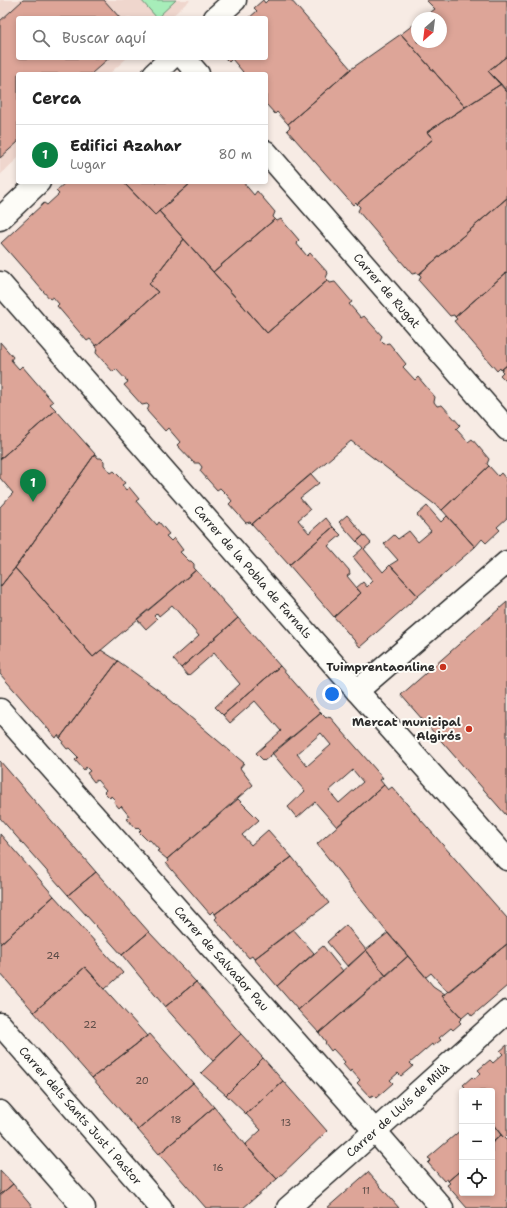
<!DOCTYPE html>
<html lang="es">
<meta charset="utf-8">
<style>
:root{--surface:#fff;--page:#f2f2f2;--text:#222;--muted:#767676;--line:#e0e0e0;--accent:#0b8043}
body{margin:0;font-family:"Shantell Sans",sans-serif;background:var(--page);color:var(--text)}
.controls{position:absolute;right:12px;bottom:12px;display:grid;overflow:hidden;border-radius:4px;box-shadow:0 2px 6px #0003}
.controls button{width:36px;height:36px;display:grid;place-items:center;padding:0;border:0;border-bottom:1px solid var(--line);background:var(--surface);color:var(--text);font:20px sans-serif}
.compass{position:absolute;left:411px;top:12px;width:36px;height:36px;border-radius:50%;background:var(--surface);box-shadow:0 2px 6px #0003;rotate:208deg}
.you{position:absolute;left:332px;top:694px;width:14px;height:14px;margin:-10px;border:3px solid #fff;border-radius:50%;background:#1a73e8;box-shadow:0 0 0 6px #1a73e833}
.badge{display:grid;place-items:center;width:26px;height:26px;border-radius:50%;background:var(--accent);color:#fff;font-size:13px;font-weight:700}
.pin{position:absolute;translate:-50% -33px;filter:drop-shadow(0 1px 2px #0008)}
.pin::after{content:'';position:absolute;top:21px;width:14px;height:12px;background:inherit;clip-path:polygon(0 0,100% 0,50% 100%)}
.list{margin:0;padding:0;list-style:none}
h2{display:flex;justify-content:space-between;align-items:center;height:52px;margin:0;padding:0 16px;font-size:17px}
h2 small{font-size:13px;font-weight:400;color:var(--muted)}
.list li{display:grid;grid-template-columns:26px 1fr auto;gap:12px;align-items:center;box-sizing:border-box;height:60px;padding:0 16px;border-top:1px solid var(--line)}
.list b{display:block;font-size:15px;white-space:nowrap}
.list p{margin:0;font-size:13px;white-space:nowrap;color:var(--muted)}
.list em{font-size:13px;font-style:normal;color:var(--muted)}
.icon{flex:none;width:22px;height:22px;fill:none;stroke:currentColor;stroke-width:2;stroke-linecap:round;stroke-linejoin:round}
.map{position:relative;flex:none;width:507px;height:1208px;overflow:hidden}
.search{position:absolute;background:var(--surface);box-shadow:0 2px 6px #0003;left:16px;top:16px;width:252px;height:44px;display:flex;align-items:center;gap:10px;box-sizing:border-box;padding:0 14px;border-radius:4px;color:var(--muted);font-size:15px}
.panel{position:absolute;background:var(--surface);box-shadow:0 2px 6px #0003;left:16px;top:72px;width:252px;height:112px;border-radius:4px}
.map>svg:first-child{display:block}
.built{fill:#efd6cd}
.green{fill:#a7edb9;stroke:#698c72}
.building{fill:#dda598;stroke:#2b2b2b;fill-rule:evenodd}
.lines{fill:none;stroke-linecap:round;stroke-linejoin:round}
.street-casing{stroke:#2b2b2b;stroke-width:25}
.secondary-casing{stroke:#2b2b2b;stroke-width:25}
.street{stroke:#fdfcf7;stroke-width:22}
.secondary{stroke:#fdfcf7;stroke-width:22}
.poi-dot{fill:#c8321e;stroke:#fdfcf7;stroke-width:1.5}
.labels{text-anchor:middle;stroke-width:4;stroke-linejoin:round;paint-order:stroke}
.number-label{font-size:10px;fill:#584a46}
.street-label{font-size:12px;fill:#2b2b2b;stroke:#fdfcf7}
.poi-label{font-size:12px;font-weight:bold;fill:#2b2b2b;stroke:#fdfcf7;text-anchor:end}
</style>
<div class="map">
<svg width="507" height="1208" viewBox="0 0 507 1208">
<rect width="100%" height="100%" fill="#f7ebe4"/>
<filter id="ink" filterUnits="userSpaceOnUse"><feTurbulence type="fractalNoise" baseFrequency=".025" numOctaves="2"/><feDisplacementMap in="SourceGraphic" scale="8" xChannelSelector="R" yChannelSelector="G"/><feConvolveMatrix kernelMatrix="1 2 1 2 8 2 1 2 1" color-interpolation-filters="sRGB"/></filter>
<g filter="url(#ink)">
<!-- built -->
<path class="built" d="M0,0H190L170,18H18V58H127L109,74H18V158L0,175Z"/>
<!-- green -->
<path class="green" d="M141,0H176L157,18Z"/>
<!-- building -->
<path class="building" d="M23,0H104L120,18H18V58H109L91,74H18V142L0,158V21Z
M263,0L265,3L268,0H291L351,69L288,124L277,112L275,114L266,104V74H241L243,72L232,59L229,62L225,58H266V18H249L257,11L254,8Z
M426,0H507V56L488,71L501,84L465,107L401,34L417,22V42H441V18H423L435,9Z
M401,34L465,107L427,132L433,139L357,204L356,202L353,205L287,130L290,127L288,124L351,69Z
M507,56V92L488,71Z
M501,84L507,92V198L419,274L417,273L412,274L358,211L360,207L357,204L433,139L427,132Z
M66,182H123L155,215L159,211L184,239L149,284L158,292L96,346L90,339L87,341L57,306L59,304L53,297L50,299L1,243L44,203L47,205L59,194L56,191Z
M123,182H192L155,215Z
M192,182H243L254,195L257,191L275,212L273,217L275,219L213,272L159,211Z
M507,198V272L455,317L454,315L450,316L419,281L421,276L419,274Z
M275,219L277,221L281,219L299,240L296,243L307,256L310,253L328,273L326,278L328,280L267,333L213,272Z
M184,239L267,333L328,280L330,283L335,282L352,302L349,304L356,312L361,318L364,316L382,336L380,340L384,344L389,343L406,364L403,367L415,380L418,377L435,397L434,402L437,406L442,405L460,425L456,429L468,442L472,439L489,459L487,464L489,466L442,510L351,441L252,524L250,522L246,523L229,504L232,501L227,495L220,488L217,490L200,471L202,467L199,463H194L177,445L180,442L168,428L165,431L147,411L149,406L147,404L142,405L124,385L128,382L116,369L113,372L96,353L97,348L96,346L158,292L149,284Z
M507,272V365L501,370L500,368L497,371L454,321L457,319L455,317Z
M0,342L13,357L11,360L19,369L22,366L53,402L50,404L56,410L0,459Z
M507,365V382L500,375L503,372L501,370Z
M56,410L95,454L15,568L0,587V507L13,493L0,478V459Z
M95,454L98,458H101L104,461V465L111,473L114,471L119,476L125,483L122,485L126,490L129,487L139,499L136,501L157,525L159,522L169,534L166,536L171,541L174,538L183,550L180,552L189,561H191L194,564V568L196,570L93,657L15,568Z
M489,466L498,476L501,473L507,480L506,486L507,487V518L497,527L500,530L486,543L482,539L475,547L442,510Z
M311,474L319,483L300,498L310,510L298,520L309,533L326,518L333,527L289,565L252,524Z
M427,506L441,522L447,516L475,547L418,596L390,565L398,560L384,544L394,535L398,539L409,531L418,542L431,531L417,515Z
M347,515L364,535L357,542L339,522Z
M333,527L341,535L328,546L349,570L350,574L347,576L361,593L334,617L289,565Z
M364,535L371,543L364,549L383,572L390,565L418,596L360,647L334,617L361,593L356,588L363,582L367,587L373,581L353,557L363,548L357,541Z
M15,568L93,657L101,650L118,661L60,738L58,735L56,738L0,674V587Z
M196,570L238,618L181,668L173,659L199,636L172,605L159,616L157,613L154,616L157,619L146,629L137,619Z
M507,602V814L506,815L401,695Z
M238,618L280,666L223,715L215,707L240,684L214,653L188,676L181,668Z
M118,661L161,692L244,763L240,768L253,785L167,859L157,851L159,850L150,840L148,841L139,832L141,830L138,827L136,829L127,819L130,817L121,806L119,808L114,802L115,800L111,796L110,798L104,792L106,790L97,780L94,782L87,773L90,771L86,767L84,770L75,760L78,757L69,748L67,749L62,743L63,741L60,738Z
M280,666L321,713L264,761L256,753L281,731L255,701L230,723L223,715Z
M321,713L326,718L329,716L383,778L380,780L384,785L337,827L315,802L297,818L288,807L305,791L272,753ZM321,733L331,745L307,766L297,754ZM353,770L363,782L339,803L329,791Z
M0,761L96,872L68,895L0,818Z
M384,785L388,790L392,787L507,918V944L448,992L431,973L426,977L390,936L317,844Z
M238,799L259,820L242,835L251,845L268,830L292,857L215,914L213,911L210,914L166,863L168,861L167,859Z
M0,834L54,896L0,944Z
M292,857L329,903L254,959L252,956L249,958L215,919L217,917L215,914Z
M96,872L149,932L122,955L68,895Z
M54,896L123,973L105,989L85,967L34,1012L0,973V944Z
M346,925L366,950L348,967L327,942Z
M293,929L314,953L277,986L254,959Z
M149,932L196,982L165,1007L122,955Z
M388,933L408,956L386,976L366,950Z
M507,944V986L472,1016L469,1012L462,1018L442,996Z
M323,946L343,971L298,1010L277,986Z
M366,950L386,976L319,1033L298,1010Z
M408,956L433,986L445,994L442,996L462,1018L459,1021L461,1023L453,1030L451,1028L439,1038L441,1040L433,1046L432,1044L410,1063L413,1066L401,1076L398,1073L390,1080L393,1083L376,1098L373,1095L370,1097L357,1083L360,1080L351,1070L350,1072L343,1064L345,1062L333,1049L331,1051L325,1043L326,1042L319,1033Z
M85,967L147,1036L92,1078L34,1012Z
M196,982L241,1034L213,1061L165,1007Z
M150,1034L193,1083L138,1130L92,1078Z
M241,1034L263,1058L226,1095L201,1073Z
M507,1045V1135L504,1138L492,1123V1091H464L462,1089L465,1087L463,1085L472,1077L474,1079L481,1073L478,1070L490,1060L493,1063L503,1054L500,1051Z
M263,1058L283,1081L246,1114L226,1095Z
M283,1081L327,1131L277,1179L245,1145L261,1130L246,1114Z
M193,1083L214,1107L159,1154L138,1130Z
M214,1107L245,1145L277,1179L243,1208H206L159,1154Z
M492,1123L501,1135L492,1143Z
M462,1129V1169L448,1181L447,1179L444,1181L428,1163L431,1160L428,1158Z
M501,1135L507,1141V1208H467L447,1185L450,1183L448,1181L462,1169V1193H492V1143Z
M0,1170L13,1184L0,1195Z
M368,1172L399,1208H327Z
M13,1184L33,1208H0V1195Z"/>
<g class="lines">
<defs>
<g id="street">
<path d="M215,18L235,0"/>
<path d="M184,58L198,74"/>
<path d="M154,74L171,58"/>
<path id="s1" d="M266,152L507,429"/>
<path d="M0,219L39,182"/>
<path id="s2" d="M0,283L357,691L507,859"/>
<path d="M357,691L507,562"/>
<path id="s3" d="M0,710L375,1131L442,1208"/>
<path id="s4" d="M288,1208L375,1131L507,1012"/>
</g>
<g id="secondary">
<path id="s5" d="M0,1024L161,1208"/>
<path d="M0,1112L84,1208"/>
</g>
</defs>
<!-- street casing -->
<use href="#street" class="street-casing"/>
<!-- secondary casing -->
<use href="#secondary" class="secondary-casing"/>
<!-- street -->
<use href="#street" class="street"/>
<!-- secondary -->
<use href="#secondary" class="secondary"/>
</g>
</g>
<!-- markers -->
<g class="poi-dot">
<circle cx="443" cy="667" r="4"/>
<circle cx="469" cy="729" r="4"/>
</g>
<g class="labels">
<!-- number labels -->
<g class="number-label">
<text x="53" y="959">24</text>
<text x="90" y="1028">22</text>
<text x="142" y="1084">20</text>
<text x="176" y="1123">18</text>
<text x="286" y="1126">13</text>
<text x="218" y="1171">16</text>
<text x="366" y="1194">11</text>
</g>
<!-- street labels -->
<g class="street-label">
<text dy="4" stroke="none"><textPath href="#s1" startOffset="184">Carrer de Rugat</textPath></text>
<text dy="4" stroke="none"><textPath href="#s2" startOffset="384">Carrer de la Pobla de Farnals</textPath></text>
<text dy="4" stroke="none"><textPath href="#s3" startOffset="333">Carrer de Salvador Pau</textPath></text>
<text dy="4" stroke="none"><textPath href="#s4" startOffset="147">Carrer de Lluís de Milà</textPath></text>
<text dy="4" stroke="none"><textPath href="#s5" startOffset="122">Carrer dels Sants Just i Pastor</textPath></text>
</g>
<!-- poi labels -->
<g class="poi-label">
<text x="435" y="671">Tuimprentaonline</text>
<text x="461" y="726">Mercat municipal<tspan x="461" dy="14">Algirós</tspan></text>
</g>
</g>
</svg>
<div class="controls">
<button>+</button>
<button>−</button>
<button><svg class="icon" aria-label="locate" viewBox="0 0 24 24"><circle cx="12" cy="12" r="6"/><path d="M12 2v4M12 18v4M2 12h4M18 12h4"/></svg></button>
</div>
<svg class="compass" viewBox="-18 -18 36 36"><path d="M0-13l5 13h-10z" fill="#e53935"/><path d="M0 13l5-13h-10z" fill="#767676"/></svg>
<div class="you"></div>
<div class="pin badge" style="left:33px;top:502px">1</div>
<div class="search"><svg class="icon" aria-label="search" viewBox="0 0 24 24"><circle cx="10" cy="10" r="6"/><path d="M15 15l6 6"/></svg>Buscar aquí</div>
<section class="panel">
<h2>Cerca<small></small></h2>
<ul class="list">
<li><span class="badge">1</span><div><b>Edifici Azahar</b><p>Lugar</p></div><em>80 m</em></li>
</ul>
</section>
</div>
